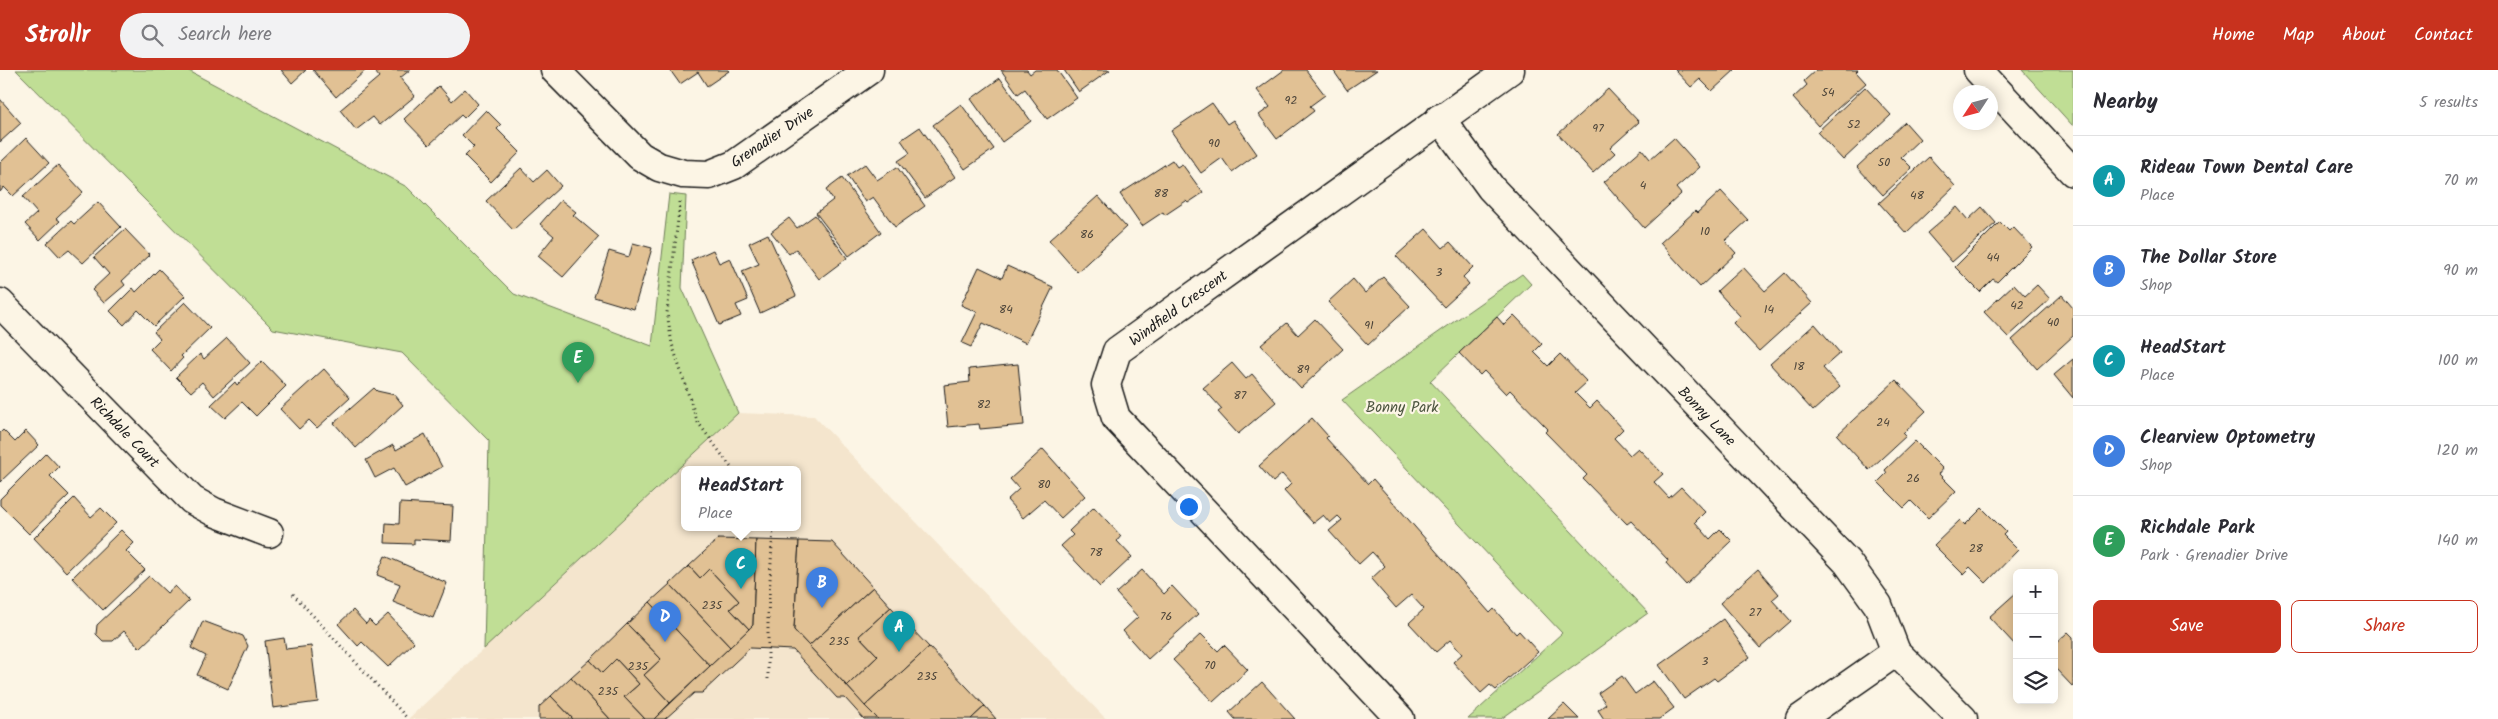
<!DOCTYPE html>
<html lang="en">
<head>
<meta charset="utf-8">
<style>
  body { margin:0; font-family:Kalam,sans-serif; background:#f2f2f3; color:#2b2b33 }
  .controls { position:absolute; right:15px; bottom:15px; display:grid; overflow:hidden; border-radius:8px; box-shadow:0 2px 12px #0003 }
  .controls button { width:45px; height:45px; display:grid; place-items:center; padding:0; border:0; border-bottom:1px solid #e1e1e2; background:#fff; color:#2b2b33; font:25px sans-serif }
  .compass { position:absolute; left:1953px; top:15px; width:45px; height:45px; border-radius:50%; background:#fff; box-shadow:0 2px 12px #0003; rotate:234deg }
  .you { position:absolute; left:1188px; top:436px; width:18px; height:18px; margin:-12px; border:4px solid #fff; border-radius:50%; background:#1a73e8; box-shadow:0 0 0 8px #1a73e833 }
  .badge { display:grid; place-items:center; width:32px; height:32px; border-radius:50%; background:#c8321e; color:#fff; font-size:16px; font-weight:700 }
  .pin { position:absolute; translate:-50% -41px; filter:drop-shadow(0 1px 2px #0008) }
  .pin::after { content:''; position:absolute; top:26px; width:18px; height:15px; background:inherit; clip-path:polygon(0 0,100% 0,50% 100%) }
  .popup { position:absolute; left:681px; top:396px; width:120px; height:65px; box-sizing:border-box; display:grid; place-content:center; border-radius:8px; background:#fff; filter:drop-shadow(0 1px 4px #0005); font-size:16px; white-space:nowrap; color:#7c7c81 }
  .popup b { font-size:19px; color:#2b2b33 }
  .popup::after { content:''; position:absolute; left:50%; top:100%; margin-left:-10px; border:10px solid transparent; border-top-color:#fff }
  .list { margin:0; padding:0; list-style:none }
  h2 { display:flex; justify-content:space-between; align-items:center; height:65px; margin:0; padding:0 20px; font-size:21px }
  h2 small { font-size:16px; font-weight:400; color:#7c7c81 }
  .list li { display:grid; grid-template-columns:32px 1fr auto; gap:15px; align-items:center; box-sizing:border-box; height:90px; padding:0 20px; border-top:1px solid #e1e1e2 }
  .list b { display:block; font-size:19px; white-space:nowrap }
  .list p { margin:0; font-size:16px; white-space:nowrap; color:#7c7c81 }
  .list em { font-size:16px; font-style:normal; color:#7c7c81 }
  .actions { display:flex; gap:10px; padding:15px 20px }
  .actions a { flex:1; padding:11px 0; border:1px solid #c8321e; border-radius:8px; text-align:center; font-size:18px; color:#c8321e }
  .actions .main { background:#c8321e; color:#fff }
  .icon { flex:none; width:28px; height:28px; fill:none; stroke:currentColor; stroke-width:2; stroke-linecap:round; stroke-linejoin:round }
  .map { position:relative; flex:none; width:2073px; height:649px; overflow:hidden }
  header { display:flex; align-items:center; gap:30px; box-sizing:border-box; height:70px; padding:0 25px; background:#c8321e; color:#fff }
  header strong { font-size:24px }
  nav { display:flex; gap:28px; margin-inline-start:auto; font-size:18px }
  .search { width:350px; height:45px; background:#f2f2f3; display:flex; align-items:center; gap:12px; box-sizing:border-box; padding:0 18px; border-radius:28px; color:#7c7c81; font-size:19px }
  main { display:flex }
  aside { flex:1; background:#fff }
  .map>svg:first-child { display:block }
  .built { fill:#f4e5cd; fill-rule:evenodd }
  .green { fill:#c0de95; stroke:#6e7d58 }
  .building { fill:#e1c194; stroke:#1c1c1c }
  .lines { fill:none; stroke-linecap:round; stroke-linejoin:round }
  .minor-casing { stroke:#1c1c1c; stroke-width:31 }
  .path { stroke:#1c1c1c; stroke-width:3; stroke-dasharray:1 4; stroke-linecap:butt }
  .minor { stroke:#fcf5e5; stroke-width:28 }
  .labels { text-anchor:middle; stroke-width:4.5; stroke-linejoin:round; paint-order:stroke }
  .number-label { font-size:12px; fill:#4d453a }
  .street-label { font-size:15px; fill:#1c1c1c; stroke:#fcf5e5 }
  .park-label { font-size:15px; fill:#4d5640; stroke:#fcf5e5 }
</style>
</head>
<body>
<header>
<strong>Strollr</strong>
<div class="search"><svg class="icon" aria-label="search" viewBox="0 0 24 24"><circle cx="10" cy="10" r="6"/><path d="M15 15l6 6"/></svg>Search here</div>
<nav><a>Home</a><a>Map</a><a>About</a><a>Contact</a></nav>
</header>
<main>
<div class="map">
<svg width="2073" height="649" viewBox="0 0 2073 649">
  <rect width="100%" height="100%" fill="#fcf5e5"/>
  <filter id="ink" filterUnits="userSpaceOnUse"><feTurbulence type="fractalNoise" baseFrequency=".02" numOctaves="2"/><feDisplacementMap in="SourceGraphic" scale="10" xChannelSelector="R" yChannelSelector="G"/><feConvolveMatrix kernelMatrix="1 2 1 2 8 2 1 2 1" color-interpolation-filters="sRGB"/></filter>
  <g filter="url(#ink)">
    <path class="built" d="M 738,343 L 814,346 L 1106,649 L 408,649 ZM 685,400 L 797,400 L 797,458 L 685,458 Z"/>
    <g class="green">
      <polygon points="16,0 187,0 407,117 514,224 652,276 669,124 686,126 682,218 738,343 484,579 489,371 402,283 273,259"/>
      <polygon points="2022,0 2073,0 2073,56"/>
      <polygon points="1522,204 1531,214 1430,311 1648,543 1501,649 1468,649 1562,563 1342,330"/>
    </g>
    <g class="building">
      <polygon points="281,0 306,0 292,13"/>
      <polygon points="313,0 366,0 336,27"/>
      <polygon points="379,0 410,0 400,8 415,26 380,55 373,47 356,60 340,40 379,7 376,3"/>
      <polygon points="670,0 728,0 729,1 707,16 698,2 680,14"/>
      <polygon points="1001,0 1027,0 1030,4 1035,0 1057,0 1077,28 1047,49 1025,19 1018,24"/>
      <polygon points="1064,0 1110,0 1079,22"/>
      <polygon points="1284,0 1306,0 1325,25 1310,36 1314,41 1277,69 1259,45 1270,37 1257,20"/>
      <polygon points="1333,0 1377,0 1347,20"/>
      <polygon points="1675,0 1735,0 1712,21 1700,9 1691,17"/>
      <polygon points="1816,0 1858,0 1856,2 1866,13 1818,56 1793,28 1807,15 1804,11"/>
      <polygon points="1000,8 1031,51 1002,72 971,29"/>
      <polygon points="439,16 452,31 465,19 478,34 464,48 461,45 429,75 404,49"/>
      <polygon points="1865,17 1891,45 1843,90 1817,62"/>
      <polygon points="1608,19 1639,52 1610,78 1615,83 1593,103 1558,64"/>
      <polygon points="0,29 21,53 0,72"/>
      <polygon points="1212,33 1227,54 1233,50 1257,84 1232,102 1222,88 1201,103 1171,61"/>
      <polygon points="961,34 994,79 965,99 933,55"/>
      <polygon points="486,40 501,55 497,59 520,82 491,112 465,86 474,77 462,65"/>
      <polygon points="1905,52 1920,69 1901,87 1912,98 1883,125 1857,97"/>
      <polygon points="920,57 955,107 925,128 898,91 910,83 901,70"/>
      <polygon points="26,68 49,93 13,126 4,117 0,122 0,93"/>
      <polygon points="1674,68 1700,97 1676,118 1681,124 1644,158 1604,112 1642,79 1650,89"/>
      <polygon points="1929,87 1955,116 1906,163 1879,133"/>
      <polygon points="1172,90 1177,97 1182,94 1203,123 1188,133 1186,131 1165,145 1163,142 1142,156 1120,124"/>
      <polygon points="865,94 877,110 897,97 925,136 895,157 873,127 865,132 847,106"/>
      <polygon points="58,95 83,122 56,148 60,151 40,170 25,154 37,143 23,127"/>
      <polygon points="521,98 534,112 547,100 561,116 513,160 486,131"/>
      <polygon points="842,108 881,162 849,186 816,143 833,130 826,120"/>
      <polygon points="1721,121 1748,150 1725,171 1736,183 1700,217 1660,173 1695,141 1697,143"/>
      <polygon points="1098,126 1126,157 1077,202 1049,170"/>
      <polygon points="561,130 576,142 573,145 599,167 563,207 538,186 554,166 540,154"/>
      <polygon points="98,132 121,157 83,193 69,180 60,187 47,173 71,151 74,154"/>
      <polygon points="1957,137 1968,150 1982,137 1996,153 1952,192 1927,163"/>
      <polygon points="815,145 847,188 819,209 796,179 789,184 771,162 789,148 797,158"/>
      <polygon points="2000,152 2009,161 2013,157 2032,177 1997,212 1993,209 1980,222 1955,197"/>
      <polygon points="125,159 150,185 122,211 125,215 104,233 92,220 109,204 94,187"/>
      <polygon points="1426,159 1443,178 1450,172 1473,197 1463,207 1469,214 1444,237 1396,186"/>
      <polygon points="768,164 796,226 760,243 742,201 759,194 749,173"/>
      <polygon points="633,173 652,178 634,239 594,227 609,181 629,187"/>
      <polygon points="713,180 719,193 730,188 748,230 736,235 741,246 719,255 691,190"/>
      <polygon points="1007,196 1053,217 1026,273 983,253 971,277 962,273 977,242 961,235 979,197 1002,208"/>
      <polygon points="1743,197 1765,221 1785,203 1812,233 1759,281 1733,253 1740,246 1717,221"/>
      <polygon points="159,199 185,226 154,256 138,240 124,255 110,241 133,218 136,222"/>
      <polygon points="1383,207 1410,236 1368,275 1328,232 1353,209 1365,223"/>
      <polygon points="2014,214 2025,226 2037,215 2050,229 2008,267 1984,242"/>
      <polygon points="2062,225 2073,238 2073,266 2037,299 2012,270"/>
      <polygon points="185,232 210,258 181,286 183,288 171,301 150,279 160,269 154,262"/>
      <polygon points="1514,245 1542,274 1534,282 1548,296 1560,284 1587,312 1575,323 1590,338 1597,331 1623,359 1614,368 1630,385 1638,378 1663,404 1654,412 1669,428 1681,417 1705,442 1695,452 1710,469 1720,459 1732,471 1686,515 1666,493 1668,490 1631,451 1627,454 1583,409 1587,405 1545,362 1548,359 1510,320 1506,324 1484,301 1480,305 1459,283 1497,247 1504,255"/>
      <polygon points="1315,249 1343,279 1301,318 1261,275 1287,253 1298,265"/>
      <polygon points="1815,254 1840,283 1823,298 1840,317 1813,341 1770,294"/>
      <polygon points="227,268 250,293 214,326 202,312 191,322 176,307 200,284 204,289"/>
      <polygon points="2073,289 2073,328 2054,305"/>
      <polygon points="262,291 286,316 256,346 242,332 225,348 211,335 235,312 237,315"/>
      <polygon points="1232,293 1246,309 1252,304 1276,332 1238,364 1218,342 1222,339 1203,318"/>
      <polygon points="1018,294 1024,355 980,359 979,354 948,357 944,315 970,312 969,299"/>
      <polygon points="324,299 350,328 317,358 309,350 299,359 280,339"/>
      <polygon points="1896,310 1926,341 1903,363 1906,366 1869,400 1837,365"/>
      <polygon points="374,318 377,321 395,325 403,335 356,378 334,353"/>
      <polygon points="1312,348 1328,366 1326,368 1368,414 1373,409 1490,543 1494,539 1516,564 1519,561 1538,582 1496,620 1490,615 1481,623 1453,592 1462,584 1450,570 1436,582 1409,553 1424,539 1411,525 1396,538 1371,509 1385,496 1372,482 1359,494 1329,461 1342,450 1338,446 1330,453 1323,445 1313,453 1284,421 1291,414 1282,404 1273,412 1259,396"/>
      <polygon points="3,360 15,372 26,361 39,375 0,412 0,363"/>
      <polygon points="425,364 442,397 405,417 394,398 375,408 366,390 393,375 396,380"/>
      <polygon points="1915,371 1943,399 1939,404 1956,421 1928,448 1911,431 1904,438 1878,412 1887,403 1885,400"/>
      <polygon points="1043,379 1085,426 1061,448 1044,430 1023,448 1007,430 1019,419 1010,409"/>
      <polygon points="46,383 59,397 50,406 69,425 29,464 0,435 0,429"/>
      <polygon points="74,428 91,447 101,438 116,453 66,502 34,468"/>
      <polygon points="400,433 453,436 451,471 414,469 414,474 385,473 386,453 399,454"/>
      <polygon points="1094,437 1121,466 1117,471 1132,487 1100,517 1061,476 1073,465 1069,461"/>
      <polygon points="1982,438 2006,462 2003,465 2018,480 1986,513 1970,497 1963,504 1934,475 1960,450 1965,455"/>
      <polygon points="121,460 134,473 126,481 145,500 103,540 72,508"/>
      <polygon points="718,469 756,470 753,555 749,559 730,539 739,531 709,499 700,508 689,496"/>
      <polygon points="756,470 799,471 794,560 878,649 864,649 845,628 837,628 793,580 750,578 702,623 694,623 665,649 654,649 753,555"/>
      <polygon points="799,471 832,472 873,517 809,576 794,560"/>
      <polygon points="385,486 447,513 433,548 393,532 400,514 377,505"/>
      <polygon points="689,496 700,508 709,499 739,531 730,539 749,559 730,577 670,514"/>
      <polygon points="1758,499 1779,524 1772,530 1791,551 1760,578 1720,533"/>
      <polygon points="1142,500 1164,524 1172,516 1198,544 1148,589 1123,561 1138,547 1116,523"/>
      <polygon points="149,506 167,523 175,516 189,531 140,578 124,561 113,571 103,571 96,564 97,555"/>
      <polygon points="670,514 730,577 710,596 650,532"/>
      <polygon points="873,517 891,537 859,566 878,586 847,616 809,576"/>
      <polygon points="2017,522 2017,577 1989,547"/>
      <polygon points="650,532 710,596 670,633 644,605 661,589 627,554"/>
      <polygon points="891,537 929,577 865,636 847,616 878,586 859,566"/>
      <polygon points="353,540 366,554 369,550 375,556 388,544 414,572 388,597 362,572 358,576 338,554"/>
      <polygon points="1723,549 1750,587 1717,611 1714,608 1684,629 1659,595"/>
      <polygon points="203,551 243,566 248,576 228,619 197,605 206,586 191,578"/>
      <polygon points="627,554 661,589 644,605 670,633 654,649 645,649 624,627 639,614 616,589 602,603 590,590"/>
      <polygon points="2068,562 2073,567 2073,617 2054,597 2054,575"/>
      <polygon points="1201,564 1218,581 1224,575 1248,600 1213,632 1173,590"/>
      <polygon points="284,568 286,579 311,576 318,632 273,638 265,571"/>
      <polygon points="929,577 985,636 971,649 878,649 865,636"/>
      <polygon points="616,589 639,614 624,627 645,649 610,649 571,607 590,590 602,603"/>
      <polygon points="1622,606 1635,624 1653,611 1674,638 1659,649 1604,649 1598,640 1606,634 1598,623"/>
      <polygon points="571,607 610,649 573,649 551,626"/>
      <polygon points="1262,612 1295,649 1235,649 1229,642"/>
      <polygon points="551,626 573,649 539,649 539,637"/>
      <polygon points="1564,634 1579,649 1548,649"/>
      <polygon points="985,636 996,649 971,649"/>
    </g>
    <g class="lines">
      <g class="minor-casing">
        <g id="minor">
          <polyline points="555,0 640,86 659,97 683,104 709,105 734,95 869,0"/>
          <polyline points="1978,0 2073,102"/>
          <polyline points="1440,48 1491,118 1847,492 1878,535 1896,582 1963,649"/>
          <polyline points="0,233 192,430 214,442 269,463"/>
          <polyline points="1400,649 1116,348 1106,315 1117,281 1510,0"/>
          <polyline points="1800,649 1896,582"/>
        </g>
      </g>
      <g class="path">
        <polyline points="680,132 667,243 672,274 697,351 733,400"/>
        <polyline points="293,524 408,649"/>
        <polyline points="768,609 768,545 773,458"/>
      </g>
      <use href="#minor" class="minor"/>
    </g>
  </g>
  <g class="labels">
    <g class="number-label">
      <text x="1828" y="26">54</text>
      <text x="1291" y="34">92</text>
      <text x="1854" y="58">52</text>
      <text x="1598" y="62">97</text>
      <text x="1214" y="77">90</text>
      <text x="1884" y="96">50</text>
      <text x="1643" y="119">4</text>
      <text x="1161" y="127">88</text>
      <text x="1917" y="129">48</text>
      <text x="1705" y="165">10</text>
      <text x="1087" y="168">86</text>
      <text x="1993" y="191">44</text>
      <text x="1439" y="206">3</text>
      <text x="2017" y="239">42</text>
      <text x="1006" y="243">84</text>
      <text x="1769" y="243">14</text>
      <text x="2053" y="256">40</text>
      <text x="1369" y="259">91</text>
      <text x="1799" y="300">18</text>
      <text x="1303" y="303">89</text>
      <text x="1240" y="329">87</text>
      <text x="984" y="338">82</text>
      <text x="1883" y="356">24</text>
      <text x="1913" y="412">26</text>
      <text x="1044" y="418">80</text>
      <text x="1976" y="482">28</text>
      <text x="1096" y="486">78</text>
      <text x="712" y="539">235</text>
      <text x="1755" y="546">27</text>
      <text x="1166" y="550">76</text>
      <text x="839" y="575">235</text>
      <text x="1705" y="595">3</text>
      <text x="1210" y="599">70</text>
      <text x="638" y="600">235</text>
      <text x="927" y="610">235</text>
      <text x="608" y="625">235</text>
    </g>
    <g class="street-label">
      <text transform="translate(772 67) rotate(-34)" y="5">Grenadier Drive</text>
      <text transform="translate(1178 238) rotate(-36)" y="5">Windfield Crescent</text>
      <text transform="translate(1707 346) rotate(46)" y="5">Bonny Lane</text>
      <text transform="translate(125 362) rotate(46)" y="5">Richdale Court</text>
    </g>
    <g class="park-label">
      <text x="1402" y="342">Bonny Park</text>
    </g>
  </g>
</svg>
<div class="controls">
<button>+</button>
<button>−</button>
<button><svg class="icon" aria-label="layers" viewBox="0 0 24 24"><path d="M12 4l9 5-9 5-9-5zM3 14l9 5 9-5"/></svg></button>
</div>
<svg class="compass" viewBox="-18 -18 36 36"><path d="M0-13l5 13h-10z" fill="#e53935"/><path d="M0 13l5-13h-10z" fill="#7c7c81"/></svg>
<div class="you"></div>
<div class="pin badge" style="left:899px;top:582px;background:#0f9aa8">A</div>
<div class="pin badge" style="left:822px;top:538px;background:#3f7fe0">B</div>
<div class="pin badge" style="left:741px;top:519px;background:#0f9aa8">C</div>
<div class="popup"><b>HeadStart</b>Place</div>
<div class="pin badge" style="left:665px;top:572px;background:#3f7fe0">D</div>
<div class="pin badge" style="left:578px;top:313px;background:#2e9e5b">E</div>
</div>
<aside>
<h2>Nearby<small>5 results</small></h2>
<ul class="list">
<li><span class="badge" style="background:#0f9aa8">A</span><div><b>Rideau Town Dental Care</b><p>Place</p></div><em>70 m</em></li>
<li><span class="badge" style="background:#3f7fe0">B</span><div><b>The Dollar Store</b><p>Shop</p></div><em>90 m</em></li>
<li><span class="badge" style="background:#0f9aa8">C</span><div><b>HeadStart</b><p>Place</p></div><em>100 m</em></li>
<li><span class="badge" style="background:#3f7fe0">D</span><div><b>Clearview Optometry</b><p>Shop</p></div><em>120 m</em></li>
<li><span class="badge" style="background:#2e9e5b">E</span><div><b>Richdale Park</b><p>Park · Grenadier Drive</p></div><em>140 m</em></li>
</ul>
<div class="actions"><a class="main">Save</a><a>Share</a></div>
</aside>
</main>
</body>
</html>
